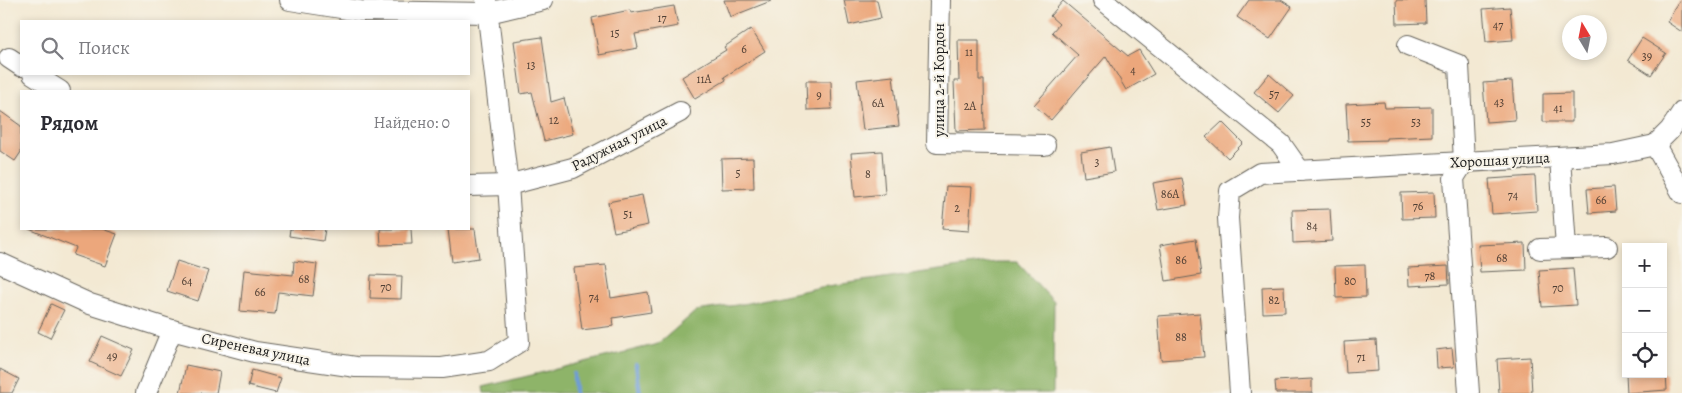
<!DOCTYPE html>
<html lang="ru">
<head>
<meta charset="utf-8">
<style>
  body { margin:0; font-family:Alegreya,serif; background:#f2f2f3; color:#2b2b33 }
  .controls { position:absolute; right:15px; bottom:15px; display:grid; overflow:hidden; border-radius:0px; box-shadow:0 2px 8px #0003 }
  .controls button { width:45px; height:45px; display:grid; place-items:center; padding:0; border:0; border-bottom:1px solid #e1e1e2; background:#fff; color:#2b2b33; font:25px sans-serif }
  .compass { position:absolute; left:1562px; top:15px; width:45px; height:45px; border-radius:50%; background:#fff; box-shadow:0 2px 8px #0003; rotate:350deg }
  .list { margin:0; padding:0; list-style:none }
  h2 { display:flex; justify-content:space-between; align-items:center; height:65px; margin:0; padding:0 20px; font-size:21px }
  h2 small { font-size:16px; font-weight:400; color:#7c7c81 }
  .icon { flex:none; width:28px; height:28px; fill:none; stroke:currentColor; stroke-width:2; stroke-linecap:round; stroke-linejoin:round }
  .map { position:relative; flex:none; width:1682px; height:393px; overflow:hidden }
  .search { position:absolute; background:#fff; box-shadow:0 2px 8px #0003; left:20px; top:20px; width:450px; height:55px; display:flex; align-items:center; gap:12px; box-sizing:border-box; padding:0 18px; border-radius:0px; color:#7c7c81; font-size:19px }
  .panel { position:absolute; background:#fff; box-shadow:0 2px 8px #0003; left:20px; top:90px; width:450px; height:140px; border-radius:0px }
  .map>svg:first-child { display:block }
  .forest { fill:#8eb469; stroke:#556842 }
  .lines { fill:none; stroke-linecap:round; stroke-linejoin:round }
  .stream { stroke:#6e9dd6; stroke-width:4.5 }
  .building { fill:#eca77c }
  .minor-casing { stroke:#67645c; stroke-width:22 }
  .minor { stroke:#fff; stroke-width:20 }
  .labels { text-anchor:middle; stroke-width:4; stroke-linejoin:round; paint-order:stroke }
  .number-label { font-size:12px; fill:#503f34 }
  .street-label { font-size:15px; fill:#1c1c1c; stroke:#f7f3e8 }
</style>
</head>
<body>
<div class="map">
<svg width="1682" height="393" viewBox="0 0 1682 393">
  <rect width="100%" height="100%" fill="#f7f3e8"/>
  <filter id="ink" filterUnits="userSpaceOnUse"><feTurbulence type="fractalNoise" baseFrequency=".02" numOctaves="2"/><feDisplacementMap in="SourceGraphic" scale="10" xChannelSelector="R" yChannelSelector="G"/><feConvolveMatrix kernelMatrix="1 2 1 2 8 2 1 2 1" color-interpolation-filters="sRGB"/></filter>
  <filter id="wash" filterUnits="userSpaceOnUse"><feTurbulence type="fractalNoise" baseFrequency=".0096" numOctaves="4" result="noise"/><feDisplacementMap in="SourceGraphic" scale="20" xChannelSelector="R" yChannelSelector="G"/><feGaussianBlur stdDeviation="1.12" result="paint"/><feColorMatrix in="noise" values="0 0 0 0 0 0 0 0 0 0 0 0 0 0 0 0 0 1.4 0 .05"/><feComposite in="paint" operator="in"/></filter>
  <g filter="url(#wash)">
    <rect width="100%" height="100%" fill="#f3e9d3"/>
    <polygon class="forest" points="995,262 1017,262 1054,302 1053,393 484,393 483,387 658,344 696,311 743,304 821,287"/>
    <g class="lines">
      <g class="stream">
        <polyline points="636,365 640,393"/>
        <polyline points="574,374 575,393"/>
      </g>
    </g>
    <g id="blocks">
      <g class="building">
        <polygon points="724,0 771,0 771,1 730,17"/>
        <polygon points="844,0 877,0 881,18 849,25"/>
        <polygon points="1249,0 1281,0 1292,7 1270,39 1237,17"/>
        <polygon points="1396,0 1425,0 1426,23 1397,24"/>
        <polygon points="1680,0 1682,0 1682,32 1667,22"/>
        <polygon points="1063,1 1128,56 1139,50 1154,74 1126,90 1106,56 1051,120 1034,105 1078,55 1052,32 1059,24 1050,16"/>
        <polygon points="674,6 678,26 635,34 638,48 599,55 592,18 630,10 631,13"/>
        <polygon points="1510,7 1513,40 1486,42 1483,9"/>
        <polygon points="751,29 765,51 724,77 726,80 695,99 682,77 726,50 724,47"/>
        <polygon points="542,37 551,102 564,98 573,134 544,141 532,92 521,94 514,41"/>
        <polygon points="1642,38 1666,53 1651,75 1628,60"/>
        <polygon points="958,40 979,40 979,80 984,80 985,130 956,131 954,81 959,81"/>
        <polygon points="1269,74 1294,96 1279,113 1254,92"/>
        <polygon points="893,76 899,126 863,130 857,80"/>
        <polygon points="806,81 831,81 832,109 807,110"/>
        <polygon points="1512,81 1515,120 1486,122 1483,83"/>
        <polygon points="1572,93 1572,122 1543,122 1543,94"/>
        <polygon points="1384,102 1385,108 1432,107 1432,136 1386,138 1386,140 1348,141 1346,104"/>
        <polygon points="0,111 21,126 21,152 15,161 0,151"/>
        <polygon points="1222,122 1243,143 1228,158 1206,137"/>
        <polygon points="1110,147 1114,172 1084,177 1081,152"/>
        <polygon points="882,151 885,194 855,197 851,153"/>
        <polygon points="753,158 754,188 722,189 721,159"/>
        <polygon points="1535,176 1537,211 1492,214 1489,179"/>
        <polygon points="1182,178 1187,205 1158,210 1153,183"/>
        <polygon points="946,186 972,187 969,231 942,229"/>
        <polygon points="1614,187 1616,211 1589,213 1587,189"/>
        <polygon points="1434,192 1435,218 1402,219 1401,193"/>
        <polygon points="642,195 648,225 614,232 608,202"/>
        <polygon points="1330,209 1332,241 1293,243 1292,210"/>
        <polygon points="29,229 102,229 117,234 105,266 73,255 76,248"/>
        <polygon points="290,229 325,229 323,241 289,236"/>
        <polygon points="380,229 411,229 412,244 381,245"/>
        <polygon points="448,229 475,229 479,258 452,262"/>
        <polygon points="1196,239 1201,275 1166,281 1160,245"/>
        <polygon points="1525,243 1526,270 1480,272 1478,245"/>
        <polygon points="177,261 208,271 198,301 167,291"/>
        <polygon points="294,261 317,264 313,296 278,292 275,314 240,311 244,270 293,275"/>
        <polygon points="606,265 611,298 648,292 651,312 613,318 614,326 582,330 574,268"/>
        <polygon points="1365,265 1366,297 1336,298 1335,266"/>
        <polygon points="1448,266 1449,284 1409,286 1408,268"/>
        <polygon points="1573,268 1576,305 1542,307 1539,270"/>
        <polygon points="371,275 402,276 401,299 370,298"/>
        <polygon points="1284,286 1285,312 1263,313 1262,287"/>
        <polygon points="51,304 64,310 50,338 38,332"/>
        <polygon points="1200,313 1204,357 1161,360 1158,316"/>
        <polygon points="102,336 134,350 121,376 90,362"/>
        <polygon points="1376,340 1378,371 1346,373 1344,342"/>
        <polygon points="1452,348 1454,367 1437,368 1436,350"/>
        <polygon points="1530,357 1532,393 1499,393 1497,359"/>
        <polygon points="186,365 220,372 216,393 180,393"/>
        <polygon points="0,369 19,379 12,393 0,393"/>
        <polygon points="252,370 281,378 276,393 248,386"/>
        <polygon points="1626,374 1666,374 1667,390 1627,393"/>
        <polygon points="1312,379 1312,393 1276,393 1275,381"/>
      </g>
    </g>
  </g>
  <g filter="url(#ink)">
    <use href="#blocks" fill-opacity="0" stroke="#67645c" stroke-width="1"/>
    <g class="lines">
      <g class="minor-casing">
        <g id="minor">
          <polyline points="290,0 360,11 488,13 543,0"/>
          <polyline points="940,0 937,143 1045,145"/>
          <polyline points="1103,0 1281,144 1300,171"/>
          <polyline points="1408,45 1459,65 1464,162 1454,178 1469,393"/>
          <polyline points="9,58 21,66"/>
          <polyline points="33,74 60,91"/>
          <polyline points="1655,145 1682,193"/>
          <polyline points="1560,157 1566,248"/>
          <polyline points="469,186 508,185 573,168 680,112"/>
          <polyline points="1540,249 1607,247"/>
          <polyline points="0,263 90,304 172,330 255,352 356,367 442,368 489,361 519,342 508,185 486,0"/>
          <polyline points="146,393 172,330"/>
          <polyline points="1240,393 1228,218 1230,191 1260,173 1613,154 1655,145 1670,130 1682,112"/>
        </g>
      </g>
      <use href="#minor" class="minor"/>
    </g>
  </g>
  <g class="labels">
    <g class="number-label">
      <text x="662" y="22">17</text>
      <text x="1498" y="29">47</text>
      <text x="615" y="37">15</text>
      <text x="744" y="53">6</text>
      <text x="969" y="56">11</text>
      <text x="1647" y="60">39</text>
      <text x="531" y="69">13</text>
      <text x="1133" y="74">4</text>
      <text x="704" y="83">11А</text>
      <text x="1274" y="98">57</text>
      <text x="819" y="99">9</text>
      <text x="1499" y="106">43</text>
      <text x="878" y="107">6А</text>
      <text x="970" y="110">2А</text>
      <text x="1558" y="112">41</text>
      <text x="554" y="124">12</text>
      <text x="1366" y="126">55</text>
      <text x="1416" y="126">53</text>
      <text x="1097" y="166">3</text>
      <text x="738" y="177">5</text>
      <text x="868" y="178">8</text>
      <text x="1170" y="198">86А</text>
      <text x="1513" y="199">74</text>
      <text x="1601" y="204">66</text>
      <text x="1418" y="210">76</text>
      <text x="957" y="212">2</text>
      <text x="628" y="218">51</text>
      <text x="1312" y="230">84</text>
      <text x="1502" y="262">68</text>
      <text x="1181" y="264">86</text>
      <text x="1430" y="280">78</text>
      <text x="304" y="283">68</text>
      <text x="187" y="285">64</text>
      <text x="1350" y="285">80</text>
      <text x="386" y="291">70</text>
      <text x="1558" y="292">70</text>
      <text x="260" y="296">66</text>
      <text x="594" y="301">74</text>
      <text x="1274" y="304">82</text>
      <text x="1181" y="341">88</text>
      <text x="112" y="360">49</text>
      <text x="1361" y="361">71</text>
    </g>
    <g class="street-label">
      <text transform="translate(939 80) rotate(-90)" y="5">улица 2-й Кордон</text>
      <text transform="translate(619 143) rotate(-27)" y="5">Радужная улица</text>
      <text transform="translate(1500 160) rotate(-3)" y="5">Хорошая улица</text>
      <text transform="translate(256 349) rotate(12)" y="5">Сиреневая улица</text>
    </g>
  </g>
</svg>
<div class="controls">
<button>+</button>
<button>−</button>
<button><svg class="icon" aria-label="locate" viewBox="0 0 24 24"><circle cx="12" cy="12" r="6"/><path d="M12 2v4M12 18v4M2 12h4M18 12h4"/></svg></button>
</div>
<svg class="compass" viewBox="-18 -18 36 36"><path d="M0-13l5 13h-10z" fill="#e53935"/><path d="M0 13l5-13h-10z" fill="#7c7c81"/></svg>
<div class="search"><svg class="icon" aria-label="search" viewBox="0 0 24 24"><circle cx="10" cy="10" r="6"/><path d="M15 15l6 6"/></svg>Поиск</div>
<section class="panel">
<h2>Рядом<small>Найдено: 0</small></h2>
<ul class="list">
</ul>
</section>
</div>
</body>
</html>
